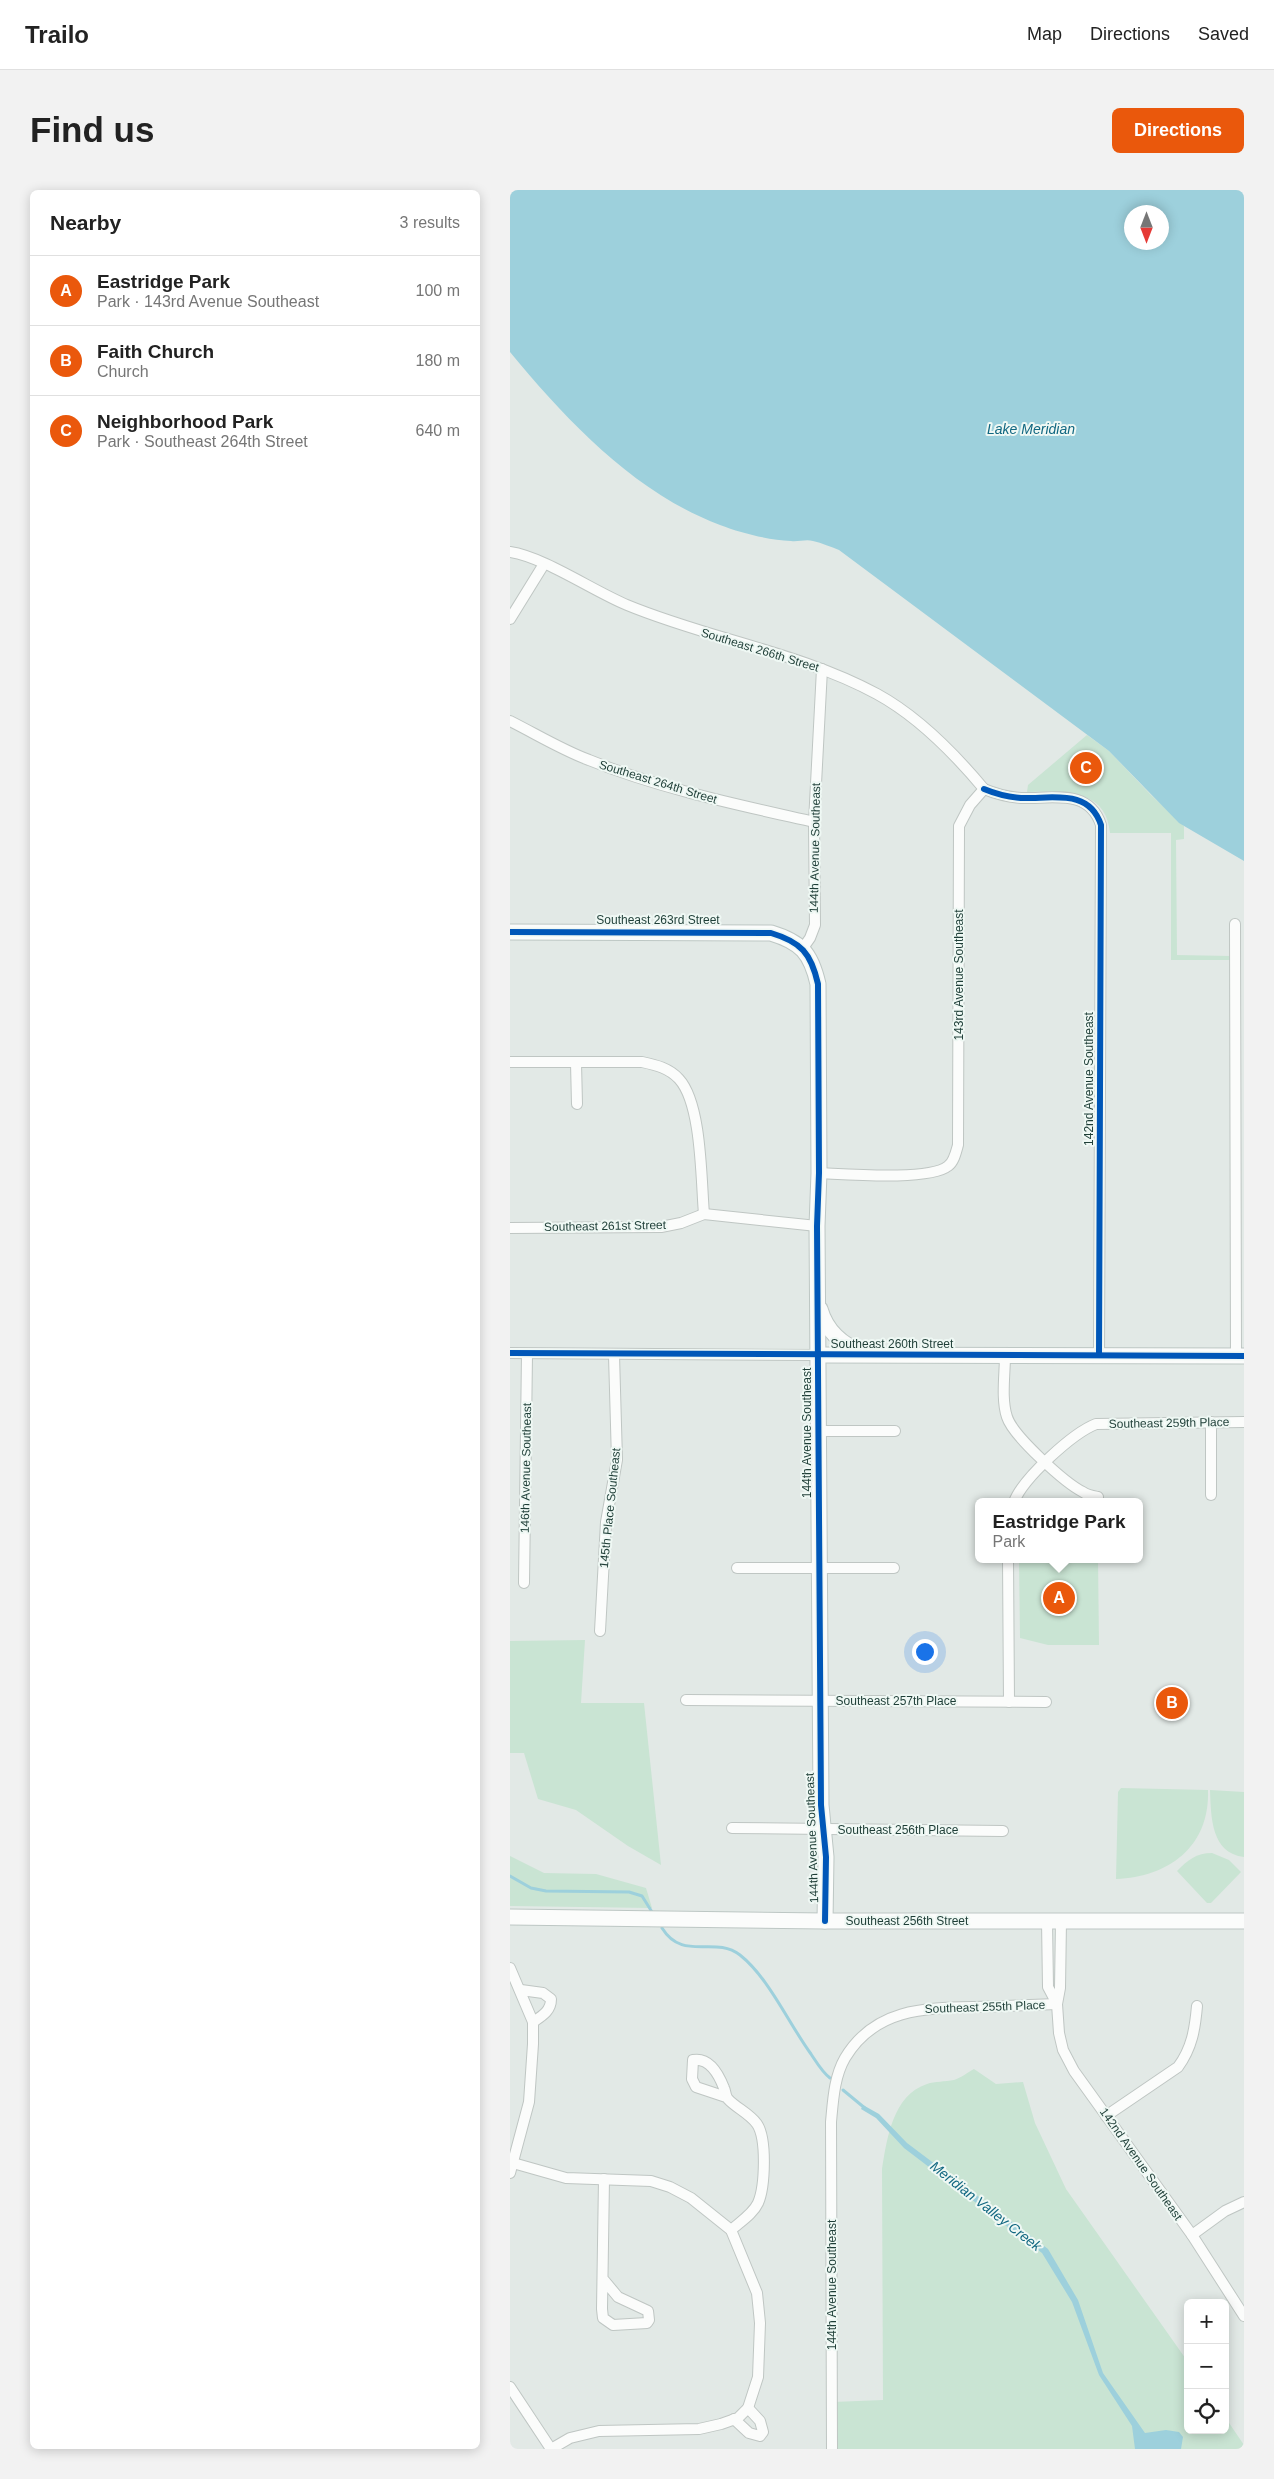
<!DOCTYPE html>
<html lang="en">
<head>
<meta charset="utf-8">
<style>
  body { margin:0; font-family:Arial,sans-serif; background:#f2f2f2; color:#222 }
  .controls { position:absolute; right:15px; bottom:15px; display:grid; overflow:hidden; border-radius:8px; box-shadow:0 2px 12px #0003 }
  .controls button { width:45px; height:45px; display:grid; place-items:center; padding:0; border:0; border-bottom:1px solid #e0e0e0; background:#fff; color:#222; font:25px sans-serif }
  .compass { position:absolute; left:614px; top:15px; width:45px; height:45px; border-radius:50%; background:#fff; box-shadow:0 2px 12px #0003; rotate:180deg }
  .you { position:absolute; left:414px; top:1461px; width:18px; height:18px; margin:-12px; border:4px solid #fff; border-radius:50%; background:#1a73e8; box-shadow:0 0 0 8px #1a73e833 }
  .badge { display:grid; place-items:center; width:32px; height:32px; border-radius:50%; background:#ea580c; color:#fff; font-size:16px; font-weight:700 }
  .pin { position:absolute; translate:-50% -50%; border:2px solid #fff; box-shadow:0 1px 5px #0006 }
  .popup { position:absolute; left:465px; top:1308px; width:168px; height:65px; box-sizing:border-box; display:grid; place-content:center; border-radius:8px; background:#fff; filter:drop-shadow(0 1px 4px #0005); font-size:16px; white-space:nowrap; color:#767676 }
  .popup b { font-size:19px; color:#222 }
  .popup::after { content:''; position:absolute; left:50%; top:100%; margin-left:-10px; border:10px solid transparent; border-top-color:#fff }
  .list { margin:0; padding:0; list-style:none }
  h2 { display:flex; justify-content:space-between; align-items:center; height:65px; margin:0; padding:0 20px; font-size:21px }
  h2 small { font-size:16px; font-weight:400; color:#767676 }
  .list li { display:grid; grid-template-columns:32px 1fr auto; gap:15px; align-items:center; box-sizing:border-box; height:70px; padding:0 20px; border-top:1px solid #e0e0e0 }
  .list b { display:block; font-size:19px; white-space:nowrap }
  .list p { margin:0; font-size:16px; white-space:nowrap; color:#767676 }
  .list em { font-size:16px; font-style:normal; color:#767676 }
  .icon { flex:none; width:28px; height:28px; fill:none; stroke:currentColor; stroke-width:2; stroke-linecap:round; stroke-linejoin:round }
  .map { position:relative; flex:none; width:734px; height:2259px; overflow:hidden; border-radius:8px }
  header { display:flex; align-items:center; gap:30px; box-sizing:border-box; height:70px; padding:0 25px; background:#fff; border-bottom:1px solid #e0e0e0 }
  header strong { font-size:24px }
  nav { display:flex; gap:28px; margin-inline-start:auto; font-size:18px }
  .intro { display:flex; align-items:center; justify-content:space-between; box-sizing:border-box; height:120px; padding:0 30px }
  h1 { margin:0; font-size:35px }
  .button { padding:12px 22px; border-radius:8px; background:#ea580c; color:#fff; font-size:18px; font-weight:700 }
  main { display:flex; gap:30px; padding:0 30px }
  aside { flex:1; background:#fff; border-radius:8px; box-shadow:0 2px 12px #0003 }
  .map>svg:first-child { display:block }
  .green { fill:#c9e4d3 }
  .water { fill:#9dd0dc; fill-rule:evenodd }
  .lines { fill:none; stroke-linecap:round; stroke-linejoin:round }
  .stream { stroke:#9dd0dc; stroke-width:3 }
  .street-casing { stroke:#bfc6c3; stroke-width:12 }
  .secondary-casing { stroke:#bdc7c4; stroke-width:17 }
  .street { stroke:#fbfcfb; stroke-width:10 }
  .secondary { stroke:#fbfcfb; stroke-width:15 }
  .cycleway-casing { stroke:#eff8f4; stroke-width:9 }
  .cycleway { stroke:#0057b8; stroke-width:6 }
  .labels { text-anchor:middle; stroke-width:4; stroke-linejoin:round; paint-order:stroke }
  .street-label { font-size:12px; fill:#1e3e37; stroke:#eff8f4 }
  .water-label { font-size:14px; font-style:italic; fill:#116781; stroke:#eff8f4 }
</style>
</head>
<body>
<header>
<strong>Trailo</strong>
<nav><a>Map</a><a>Directions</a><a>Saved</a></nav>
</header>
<div class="intro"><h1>Find us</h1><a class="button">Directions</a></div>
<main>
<aside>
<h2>Nearby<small>3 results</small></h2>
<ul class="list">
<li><span class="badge">A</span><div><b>Eastridge Park</b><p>Park · 143rd Avenue Southeast</p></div><em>100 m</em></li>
<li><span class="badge">B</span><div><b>Faith Church</b><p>Church</p></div><em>180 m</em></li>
<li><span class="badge">C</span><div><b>Neighborhood Park</b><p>Park · Southeast 264th Street</p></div><em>640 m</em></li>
</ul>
</aside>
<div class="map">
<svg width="734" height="2259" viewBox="0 0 734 2259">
  <rect width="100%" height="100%" fill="#e2e9e6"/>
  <g class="green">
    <path d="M 577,545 L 599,561 L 641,605 L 674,636 L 674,649 L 666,650 L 667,765 L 721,766 L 720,770 L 661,770 L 661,643 L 600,643 C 596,597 551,602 517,602 L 518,595 Z"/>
    <polygon points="509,1369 588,1369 589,1455 538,1455 510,1448"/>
    <polygon points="75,1450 71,1513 134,1513 151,1675 118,1656 66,1620 28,1609 14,1563 0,1563 0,1451"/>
    <path d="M 611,1598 L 698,1600 C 700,1657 658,1687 606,1689 L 608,1602 Z"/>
    <path d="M 700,1600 L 734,1602 L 734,1667 C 701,1663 701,1627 700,1600 Z"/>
    <path d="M 702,1663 L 719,1670 L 731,1682 L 701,1713 L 697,1713 L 667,1681 C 678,1670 686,1663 702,1663 Z"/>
    <polygon points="0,1666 34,1683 86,1684 136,1698 142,1718 0,1716"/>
    <path d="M 464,1879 L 486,1894 L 513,1892 L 525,1933 L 556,1999 L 678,2172 L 678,2240 L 715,2240 L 715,2227 L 734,2255 L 734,2259 L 322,2259 L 323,2212 L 373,2210 L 372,1979 C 377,1948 383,1905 417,1894 C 425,1891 435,1892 444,1890 C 451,1888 458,1882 464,1879 Z"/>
  </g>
  <g class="water">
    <path d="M 0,0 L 734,0 L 734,671 L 669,633 L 599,561 L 329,360 C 321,357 312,353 303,351 C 296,349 288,352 281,351 C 258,350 231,343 210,335 C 125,303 57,231 0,162 ZM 622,22 L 652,22 L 652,52 L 622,52 Z"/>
    <polygon points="353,1915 369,1924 397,1953 538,2059 568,2110 593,2183 635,2243 656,2240 669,2242 673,2247 671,2259 625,2259 622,2236 589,2185 562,2112 532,2063 394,1958 366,1928 351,1919"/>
  </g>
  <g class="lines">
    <g class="stream">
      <polyline points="0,1686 21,1698 36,1701 119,1702 132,1706 142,1722"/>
      <path d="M 152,1738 C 173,1772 204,1745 230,1765 C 259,1788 279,1834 301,1864 C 307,1873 312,1882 320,1888"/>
      <polyline points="333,1900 356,1919"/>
    </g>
    <g class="street-casing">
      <g id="street">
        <path d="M 0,362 C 34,367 83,401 117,415 C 199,449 289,462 367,504 C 409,527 444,563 474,599"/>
        <polyline points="0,429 34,374"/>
        <path d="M 0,531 C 26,544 52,560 79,570 C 151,599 229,615 304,632"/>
        <path d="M 474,599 C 486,604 498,607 511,608 C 542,609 579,598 591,635 L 589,1165"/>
        <polyline points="725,734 726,1166"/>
        <polyline points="293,758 300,748 305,735 304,632 312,479"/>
        <path d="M 0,872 L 132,872 C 146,875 159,878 169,889 C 192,914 191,991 194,1024"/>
        <polyline points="66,873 67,914"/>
        <path d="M 309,983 C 335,984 420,991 438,976 C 444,972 446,962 448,955 L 449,636 L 460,615 L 474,599"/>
        <polyline points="0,1038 151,1037 171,1033 194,1024 307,1036"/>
        <polyline points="0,1163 308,1165"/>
        <path d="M 495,1165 C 495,1184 491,1209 497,1227 C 503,1246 555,1293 573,1302 C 577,1305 583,1306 588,1307"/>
        <polyline points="701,1232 701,1305"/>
        <polyline points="308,1241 385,1241"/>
        <path d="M 504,1312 C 513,1288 563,1243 586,1234 L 734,1232"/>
        <polyline points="498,1369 499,1512"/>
        <polyline points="227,1378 384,1378"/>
        <polyline points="14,1393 17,1164"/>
        <polyline points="90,1441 96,1332 107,1270 104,1165"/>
        <polyline points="176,1510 536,1512"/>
        <polyline points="222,1638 493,1641"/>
        <polyline points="537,1731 538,1797 547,1814"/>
        <polyline points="551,1731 550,1798 547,1814 549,1843 553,1860 564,1881 682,2045 734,2126"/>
        <polyline points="0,1778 23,1832 23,1854 19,1912 0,1983"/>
        <path d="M 11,1800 L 33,1803 L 41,1809 C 41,1821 32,1826 23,1832"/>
        <path d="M 216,1907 L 186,1897 L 182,1889 L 183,1870 C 200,1867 209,1885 214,1898 C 216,1902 215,1906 218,1909 C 226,1918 239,1923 247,1934 C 257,1949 255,1997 248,2013 C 243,2024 230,2032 221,2040"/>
        <path d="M 596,1926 L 668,1877 C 682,1858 685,1839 687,1816"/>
        <polyline points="3,1973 56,1988 141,1991 160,1997 181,2008 221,2040 247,2103 250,2133 248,2187 238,2218 228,2228 211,2234 189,2239 89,2241 60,2248 41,2259"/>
        <polyline points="682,2045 715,2021 734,2012"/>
        <polyline points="93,2089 108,2107 138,2121 139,2130 137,2133 103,2135 93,2128 92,2119 94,1989"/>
        <polyline points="0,2197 41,2259"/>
        <polyline points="224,2229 239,2243 250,2246 253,2242 250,2231 238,2218"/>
        <path d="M 322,2259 L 321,1932 C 323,1911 324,1887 335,1868 C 365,1818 415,1818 466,1817 C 493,1816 520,1815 547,1814"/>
      </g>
    </g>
    <g class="secondary-casing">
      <g id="secondary">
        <path d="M 0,742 L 261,743 C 291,752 301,763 308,794 L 309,983 L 307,1036 L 311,1615 L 316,1667 L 315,1731"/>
        <path d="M 310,1119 C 316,1140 332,1156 353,1162"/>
        <polyline points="308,1165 734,1166"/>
        <polyline points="0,1727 315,1731 734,1731"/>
      </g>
    </g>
    <use href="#street" class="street"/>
    <use href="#secondary" class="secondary"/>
    <g class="cycleway-casing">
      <g id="cycleway">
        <path d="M 474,599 C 486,604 498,607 511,608 C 542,609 579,598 591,635 L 589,1165"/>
        <path d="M 0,742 L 261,743 C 291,752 301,763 308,794 L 309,983 L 307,1036 L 311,1615 L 316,1667 L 315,1731"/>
        <polyline points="0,1163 734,1166"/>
      </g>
    </g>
    <use href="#cycleway" class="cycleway"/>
  </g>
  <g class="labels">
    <g class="street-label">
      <text transform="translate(250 460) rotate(17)" y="4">Southeast 266th Street</text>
      <text transform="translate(148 592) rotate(17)" y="4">Southeast 264th Street</text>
      <text transform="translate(305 658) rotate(-89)" y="4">144th Avenue Southeast</text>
      <text x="148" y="734">Southeast 263rd Street</text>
      <text transform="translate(449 785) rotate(-90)" y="4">143rd Avenue Southeast</text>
      <text transform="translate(579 889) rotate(-90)" y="4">142nd Avenue Southeast</text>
      <text transform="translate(95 1036) rotate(-1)" y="4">Southeast 261st Street</text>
      <text x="382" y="1158">Southeast 260th Street</text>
      <text transform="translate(659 1233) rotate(-1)" y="4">Southeast 259th Place</text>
      <text transform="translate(297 1243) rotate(-90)" y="4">144th Avenue Southeast</text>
      <text transform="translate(16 1278) rotate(-89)" y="4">146th Avenue Southeast</text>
      <text transform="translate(100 1318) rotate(-84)" y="4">145th Place Southeast</text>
      <text x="386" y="1515">Southeast 257th Place</text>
      <text x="388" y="1644">Southeast 256th Place</text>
      <text transform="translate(302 1648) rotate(-92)" y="4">144th Avenue Southeast</text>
      <text x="397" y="1735">Southeast 256th Street</text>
      <text transform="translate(475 1817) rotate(-2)" y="4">Southeast 255th Place</text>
      <text transform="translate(631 1974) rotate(55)" y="4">142nd Avenue Southeast</text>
      <text transform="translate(322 2095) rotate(-90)" y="4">144th Avenue Southeast</text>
    </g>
    <g class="water-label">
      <text x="521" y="244">Lake Meridian</text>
      <text transform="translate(476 2016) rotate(38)" y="5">Meridian Valley Creek</text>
    </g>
  </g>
</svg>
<div class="controls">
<button>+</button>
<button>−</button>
<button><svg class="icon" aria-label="locate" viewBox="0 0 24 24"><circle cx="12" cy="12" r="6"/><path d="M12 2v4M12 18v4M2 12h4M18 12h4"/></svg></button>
</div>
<svg class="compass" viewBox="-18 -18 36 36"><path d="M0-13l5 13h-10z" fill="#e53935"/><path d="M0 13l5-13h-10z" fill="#767676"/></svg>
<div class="you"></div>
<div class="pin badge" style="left:549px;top:1408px">A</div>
<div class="popup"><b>Eastridge Park</b>Park</div>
<div class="pin badge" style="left:662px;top:1513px">B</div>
<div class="pin badge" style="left:576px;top:578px">C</div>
</div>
</main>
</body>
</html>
